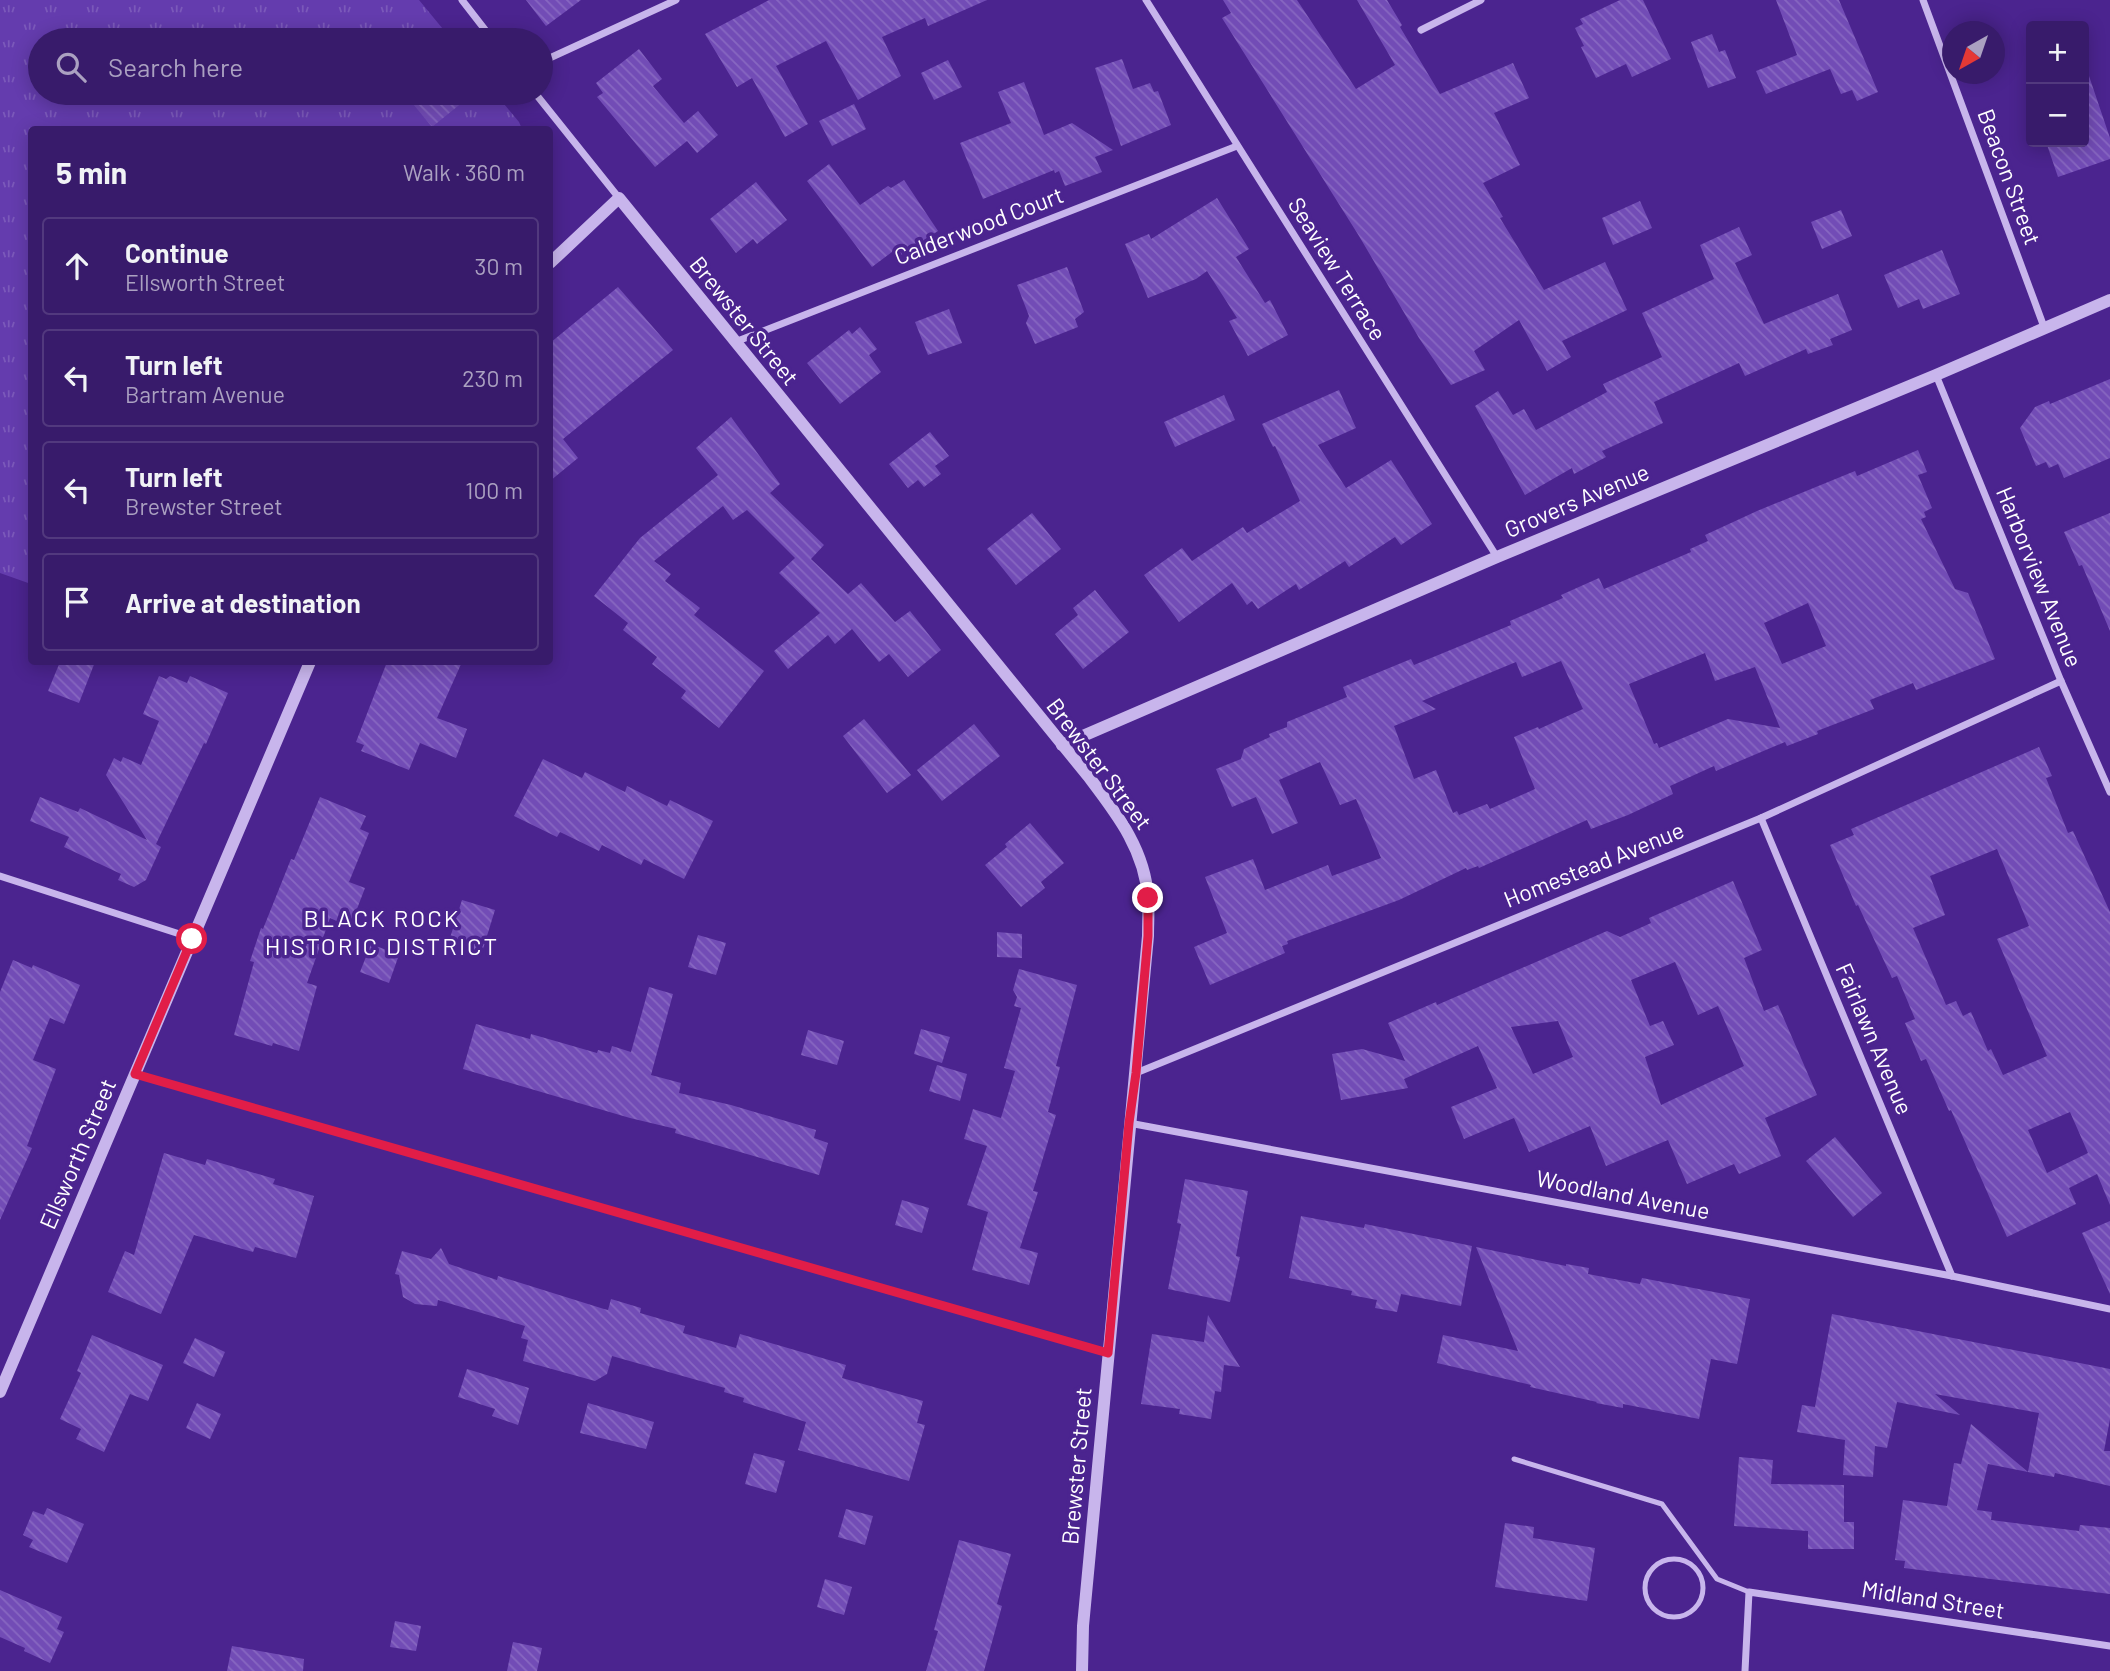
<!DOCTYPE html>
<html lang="en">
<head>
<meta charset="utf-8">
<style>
  body { margin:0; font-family:Barlow,sans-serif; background:#432873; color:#f1f3f6 }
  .controls { position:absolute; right:21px; top:21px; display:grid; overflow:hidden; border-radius:7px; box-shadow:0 4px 18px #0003 }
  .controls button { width:63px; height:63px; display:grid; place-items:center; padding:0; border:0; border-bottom:2px solid #52397e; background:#381b6b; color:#f1f3f6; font:35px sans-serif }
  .compass { position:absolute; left:1942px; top:21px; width:63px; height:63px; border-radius:50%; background:#381b6b; box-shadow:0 4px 18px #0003; rotate:220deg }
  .stop { position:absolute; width:21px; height:21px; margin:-16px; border:5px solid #e11d48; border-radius:50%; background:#fff }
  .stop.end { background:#e11d48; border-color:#fff; box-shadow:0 2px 7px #0008 }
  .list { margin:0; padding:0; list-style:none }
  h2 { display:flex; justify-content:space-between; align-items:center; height:91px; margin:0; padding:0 28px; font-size:30px }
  h2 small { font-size:23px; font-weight:400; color:#aba1c1 }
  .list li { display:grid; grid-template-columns:46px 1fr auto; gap:21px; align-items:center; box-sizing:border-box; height:98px; margin:0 14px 14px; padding:0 14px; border:2px solid #52397e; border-radius:7px }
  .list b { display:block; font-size:26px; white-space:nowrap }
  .list p { margin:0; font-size:23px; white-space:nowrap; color:#aba1c1 }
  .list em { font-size:23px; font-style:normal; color:#aba1c1 }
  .icon { flex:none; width:38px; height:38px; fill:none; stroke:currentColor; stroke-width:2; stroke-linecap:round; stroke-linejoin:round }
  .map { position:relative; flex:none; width:2110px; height:1671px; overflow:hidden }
  .search { position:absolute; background:#381b6b; box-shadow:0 4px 18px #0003; left:28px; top:28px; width:525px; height:77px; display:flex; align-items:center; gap:18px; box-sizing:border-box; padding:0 24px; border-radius:38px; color:#aba1c1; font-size:26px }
  .panel { position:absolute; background:#381b6b; box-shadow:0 4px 18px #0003; left:28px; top:126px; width:525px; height:539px; border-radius:7px }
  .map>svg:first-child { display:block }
  .park { fill:url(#park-tufts) }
  .building { fill:url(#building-back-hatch); fill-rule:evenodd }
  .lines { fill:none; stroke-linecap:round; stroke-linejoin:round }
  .service { stroke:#c8b5ec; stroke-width:5 }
  .minor { stroke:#c8b5ec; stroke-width:7 }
  .tertiary { stroke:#c8b5ec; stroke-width:12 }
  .route { stroke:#e11d48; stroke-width:9 }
  .labels { text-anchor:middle; stroke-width:7; stroke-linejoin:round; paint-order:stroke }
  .street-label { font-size:23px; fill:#fff; stroke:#4b248f }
  .neighbourhood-label { font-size:24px; letter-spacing:2px; fill:#fff; stroke:#4b248f }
</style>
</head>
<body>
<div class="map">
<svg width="2110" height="1671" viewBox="0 0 2110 1671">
  <defs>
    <pattern id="park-tufts" width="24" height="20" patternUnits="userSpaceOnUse" patternTransform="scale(1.75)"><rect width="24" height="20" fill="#643cae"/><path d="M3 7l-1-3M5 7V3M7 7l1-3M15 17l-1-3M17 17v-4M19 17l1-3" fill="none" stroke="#7b59ba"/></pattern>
    <pattern id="building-back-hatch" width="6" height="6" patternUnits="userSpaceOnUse" patternTransform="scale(1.75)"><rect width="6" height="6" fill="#724cb6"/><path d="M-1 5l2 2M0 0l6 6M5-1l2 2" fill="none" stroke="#8767c1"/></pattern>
  </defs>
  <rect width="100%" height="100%" fill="#4b248f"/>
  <polygon class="park" points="0,0 419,0 452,40 40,40 40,93 495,93 519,122 522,129 32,130 31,584 0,573"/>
  <g class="building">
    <polygon points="526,0 581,0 546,26"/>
    <polygon points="769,0 987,0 928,26 925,18 882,37 901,76 858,100 826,41 776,66 808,124 785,137 752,78 737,87 705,34"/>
    <polygon points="1223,0 1297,0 1356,89 1395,65 1357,0 1387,0 1402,25 1400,27 1440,94 1513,63 1529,98 1494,113 1520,165 1483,183 1503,217 1500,218 1544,290 1605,262 1627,310 1562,341 1571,357 1547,371 1519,320 1474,351 1485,370 1451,385 1419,338 1359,236 1222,18 1231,13"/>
    <polygon points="1620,0 1643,0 1671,59 1632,77 1626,64 1596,78 1581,47 1584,46 1575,28 1583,24 1580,19"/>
    <polygon points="1776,0 1839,0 1878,92 1857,101 1852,90 1841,94 1830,69 1766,94 1756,71 1797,55"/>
    <polygon points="1712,34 1719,52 1725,50 1736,78 1708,88 1691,42"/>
    <polygon points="639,49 662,79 653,86 684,123 698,111 718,135 697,153 687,141 655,167 597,97 603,93 596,83"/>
    <polygon points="1122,59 1133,89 1150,83 1154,92 1158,91 1171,125 1121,146 1095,68"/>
    <polygon points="948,60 962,87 934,100 921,73"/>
    <polygon points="2084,73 2088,73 2110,138 2110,159 2058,177 2046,142 2084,142"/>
    <polygon points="1024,82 1044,135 1072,123 1113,150 1095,157 1102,172 1065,186 1059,171 1055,173 1054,170 983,199 960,143 1011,123 998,92"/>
    <polygon points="404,93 474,93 432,127"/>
    <polygon points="854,104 866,129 832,146 819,121"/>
    <polygon points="829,164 860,205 888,186 891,188 904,180 938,231 901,255 896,249 872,267 807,181"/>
    <polygon points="756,182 787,220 757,244 753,239 736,253 710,219"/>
    <polygon points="1217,198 1249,249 1236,257 1265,303 1270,300 1288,335 1248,356 1229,321 1237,318 1207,271 1196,279 1148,298 1125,244 1149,234 1151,239"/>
    <polygon points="1640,201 1652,228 1613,245 1602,218"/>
    <polygon points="1841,210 1852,236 1822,249 1811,222"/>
    <polygon points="1739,227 1752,255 1735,263 1764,324 1838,294 1852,330 1830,339 1833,345 1808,354 1806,349 1745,376 1739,363 1654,402 1663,423 1602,451 1606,457 1574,474 1572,468 1525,495 1475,406 1498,391 1513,415 1524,409 1536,430 1607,392 1603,384 1662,357 1642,313 1714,279 1700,245"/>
    <polygon points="1942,250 1960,294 1923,309 1919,299 1898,308 1884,275"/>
    <polygon points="1067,267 1084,312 1075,319 1078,327 1035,344 1026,323 1029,316 1017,285"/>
    <polygon points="618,287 673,350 563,439 578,458 550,481 550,343"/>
    <polygon points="949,309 962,343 928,355 915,322"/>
    <polygon points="860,327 877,349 869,355 881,372 840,404 807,363 849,330 852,334"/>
    <polygon points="2110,379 2110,458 2064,478 2058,464 2049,468 2046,462 2036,466 2020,428 2035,407 2049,401 2050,404"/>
    <polygon points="1339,390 1356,428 1318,445 1346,488 1391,460 1432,524 1401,545 1395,537 1349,567 1345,561 1299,590 1296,584 1258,609 1252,601 1247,605 1232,583 1179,622 1144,575 1182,548 1192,561 1243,527 1247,533 1300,501 1275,446 1273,447 1262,424"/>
    <polygon points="1224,395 1235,420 1175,447 1164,422"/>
    <polygon points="731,417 780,484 770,493 824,545 811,559 848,594 861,583 895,622 910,611 941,650 908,677 889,654 879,662 852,629 835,644 828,635 788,669 774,651 820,613 779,573 795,558 747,510 733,520 723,506 654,561 671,574 665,581 700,608 694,615 764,671 719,728 681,698 686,691 652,664 657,657 623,630 628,623 594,596 640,538 718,475 696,448"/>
    <polygon points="930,432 949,456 935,466 941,474 924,487 918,480 908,488 889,464"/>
    <path d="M 1918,450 L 1927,472 L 1918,475 L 1932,508 L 1924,512 L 1926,517 L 1921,519 L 1955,589 L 1968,593 L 1995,659 L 1916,690 L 1913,683 L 1870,700 L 1874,709 L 1817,731 L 1818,734 L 1787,746 L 1785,742 L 1716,771 L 1714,766 L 1670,786 L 1673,794 L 1628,815 L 1591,829 L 1587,820 L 1479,868 L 1478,866 L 1467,870 L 1466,868 L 1399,900 L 1287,941 L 1288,944 L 1282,946 L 1285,953 L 1210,985 L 1194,947 L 1227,933 L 1205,877 L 1253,859 L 1265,890 L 1328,865 L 1332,876 L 1381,858 L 1356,799 L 1340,805 L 1320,762 L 1279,780 L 1298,823 L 1272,834 L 1256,797 L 1232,807 L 1216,769 L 1241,759 L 1244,749 L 1270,737 L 1269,734 L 1287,727 L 1287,722 L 1347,697 L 1343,687 L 1411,659 L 1414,665 L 1511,625 L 1510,621 L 1563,598 L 1561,595 L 1599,578 L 1604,589 L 1691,552 L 1690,549 L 1708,541 L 1705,535 L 1757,511 L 1855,471 L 1857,476 ZM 1808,603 L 1826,646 L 1782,664 L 1764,623 ZM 1705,653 L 1715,681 L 1755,667 L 1780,728 L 1728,719 L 1659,748 L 1657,743 L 1654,744 L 1629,684 ZM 1561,661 L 1583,709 L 1539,729 L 1538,727 L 1514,737 L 1535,789 L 1490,809 L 1487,804 L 1459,815 L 1457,811 L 1453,813 L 1436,770 L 1414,779 L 1394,726 L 1436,709 L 1422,701 L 1516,662 L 1522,677 Z"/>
    <polygon points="1032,513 1061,549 1016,585 987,549"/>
    <polygon points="2110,513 2110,631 2082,565 2079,566 2064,532"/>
    <polygon points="1095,590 1129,632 1083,669 1055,634 1078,615 1073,608"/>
    <polygon points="60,662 95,662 79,703 48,691"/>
    <polygon points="387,662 462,662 437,718 467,729 456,758 420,743 409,770 361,751 364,745 356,742"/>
    <polygon points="159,676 166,679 170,676 187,683 190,676 228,693 206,744 204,743 156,844 161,847 146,880 134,887 118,880 121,874 64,847 69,837 30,821 40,797 78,812 80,808 147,840 106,775 114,758 121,762 123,757 141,765 159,721 143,714"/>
    <polygon points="864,719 911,775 887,793 843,736"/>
    <polygon points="974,724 1000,756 942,801 917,770"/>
    <path d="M 2039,747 L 2052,776 L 2046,778 L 2068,833 L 2073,831 L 2110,912 L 2110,1205 L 2097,1174 L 2069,1188 L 2076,1204 L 2007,1237 L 1951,1110 L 1949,1111 L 1926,1059 L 1921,1061 L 1905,1023 L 1915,1019 L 1897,976 L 1892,978 L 1858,905 L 1856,906 L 1830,845 L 1854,835 L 1851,829 ZM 1997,849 L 2029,926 L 1997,939 L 2047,1056 L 2003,1075 L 1991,1049 L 1988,1051 L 1971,1012 L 1963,1016 L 1956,1001 L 1946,1005 L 1913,928 L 1945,915 L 1930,876 ZM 2070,1112 L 2088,1153 L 2047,1173 L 2028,1130 Z"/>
    <polygon points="543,759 582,778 585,772 625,792 627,786 667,806 670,800 713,821 684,879 644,859 641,865 602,845 599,851 560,832 557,837 514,816"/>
    <polygon points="320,797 366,816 360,829 369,833 349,882 365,888 350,927 330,918 307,983 317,986 299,1051 273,1043 272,1046 234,1035 254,962 250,961 261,928 263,929 291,859 294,860"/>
    <polygon points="1030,823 1064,863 1041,882 1045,888 1021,907 985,865 1007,847 1005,844"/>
    <path d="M 1733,881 L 1762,950 L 1744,958 L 1764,1011 L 1778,1005 L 1817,1095 L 1765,1118 L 1781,1156 L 1739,1174 L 1734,1164 L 1687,1184 L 1668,1140 L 1606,1166 L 1590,1126 L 1529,1152 L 1514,1118 L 1464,1139 L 1451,1107 L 1497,1088 L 1478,1046 L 1404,1079 L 1408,1088 L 1341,1100 L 1332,1054 L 1362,1049 L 1405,1061 L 1388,1023 L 1436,1002 L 1437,1005 L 1607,931 L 1620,937 L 1651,923 L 1649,918 ZM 1675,962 L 1698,1015 L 1718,1006 L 1744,1066 L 1661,1105 L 1645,1057 L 1674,1045 L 1663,1021 L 1650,1026 L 1631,980 ZM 1558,1021 L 1573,1057 L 1533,1074 L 1511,1027 Z"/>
    <polygon points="462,900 495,910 482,952 449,941"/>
    <polygon points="997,932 1022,934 1022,958 997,957"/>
    <polygon points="698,935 726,943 716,975 688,967"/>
    <polygon points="371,944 399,955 389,983 360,972"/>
    <polygon points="13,960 32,968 33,965 80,985 64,1024 50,1018 33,1060 56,1069 27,1146 32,1148 0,1220 0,992"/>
    <polygon points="1019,969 1077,985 1056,1066 1060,1067 1048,1112 1056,1115 1033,1191 1038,1192 1020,1248 1038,1253 1029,1285 972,1270 988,1212 967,1205 987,1146 964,1139 973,1109 1001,1118 1015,1071 1004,1068 1021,1008 1014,1006 1017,997 1013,990"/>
    <polygon points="649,987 673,994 651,1075 681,1083 679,1093 731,1105 816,1130 814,1138 828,1143 819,1175 675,1133 676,1129 630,1118 463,1069 476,1024 530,1039 531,1034 597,1053 598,1050 610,1053 612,1046 631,1052"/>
    <polygon points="921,1029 950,1037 942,1063 914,1054"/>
    <polygon points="808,1030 844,1041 837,1065 801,1055"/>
    <polygon points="937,1065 967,1074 960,1101 929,1091"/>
    <polygon points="1835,1137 1882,1193 1853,1217 1806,1161"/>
    <polygon points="164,1153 205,1165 207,1159 275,1179 273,1184 314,1196 296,1258 255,1247 253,1252 194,1235 161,1314 108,1292 125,1251 134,1255"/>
    <polygon points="1185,1179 1248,1191 1236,1256 1240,1257 1230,1302 1168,1289 1181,1224 1177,1223"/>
    <polygon points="902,1200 929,1208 922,1233 895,1225"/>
    <polygon points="1301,1216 1364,1228 1365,1224 1472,1246 1461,1306 1401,1294 1397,1312 1375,1308 1377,1300 1351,1295 1352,1291 1289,1278"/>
    <polygon points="2110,1221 2110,1294 2082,1233"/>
    <polygon points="1476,1247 1566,1266 1566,1264 1589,1268 1588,1274 1640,1284 1642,1278 1750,1299 1737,1364 1711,1359 1699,1419 1623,1404 1623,1408 1596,1403 1597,1402 1530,1387 1531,1385 1437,1363 1443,1335 1518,1351"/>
    <polygon points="441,1248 449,1264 497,1280 498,1276 604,1309 608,1310 611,1299 641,1308 640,1313 685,1326 683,1333 736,1348 740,1334 805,1353 846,1365 842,1378 923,1401 917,1423 925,1425 909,1481 798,1450 806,1422 743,1402 744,1398 724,1392 725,1388 612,1356 607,1374 595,1381 523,1361 528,1340 521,1338 525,1326 438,1300 437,1306 415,1304 403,1297 399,1275 395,1274 402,1251 431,1259"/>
    <polygon points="1832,1314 2110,1369 2110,1419 2104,1451 2110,1451 2110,1486 2055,1473 2054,1477 2028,1472 2039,1413 1935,1394 1960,1415 1897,1402 1887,1448 1875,1446 1873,1477 1843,1475 1845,1440 1797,1432 1802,1405 1815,1407"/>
    <polygon points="1208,1315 1240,1367 1224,1365 1221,1392 1215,1391 1211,1419 1179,1414 1180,1409 1141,1404 1152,1334 1204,1342"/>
    <polygon points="92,1335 163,1365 148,1401 130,1394 104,1452 76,1439 81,1429 60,1419 81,1373 77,1371"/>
    <polygon points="195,1338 225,1352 214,1377 183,1363"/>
    <polygon points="467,1369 529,1388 518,1425 492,1416 495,1409 458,1397"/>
    <polygon points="197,1403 221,1414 210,1439 186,1428"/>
    <polygon points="588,1403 654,1422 646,1449 580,1433"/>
    <polygon points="1971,1424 2028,1472 1988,1464 1977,1510 1992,1512 1991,1520 2079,1531 2080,1525 2110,1528 2110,1594 1904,1568 1905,1561 1895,1560 1903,1500 1947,1506 1954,1463 1961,1464"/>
    <polygon points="754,1453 785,1461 776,1493 745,1484"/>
    <polygon points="1739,1457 1773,1460 1771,1484 1844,1485 1844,1522 1854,1522 1854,1549 1808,1549 1808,1531 1734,1526"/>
    <polygon points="47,1508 84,1524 67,1563 29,1547 33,1540 23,1535 33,1511 44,1515"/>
    <polygon points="846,1509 873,1516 865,1545 838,1537"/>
    <polygon points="1505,1523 1534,1527 1533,1538 1595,1548 1587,1601 1495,1587"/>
    <polygon points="959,1540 1011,1554 997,1604 1002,1606 984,1671 926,1671 938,1631 934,1630"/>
    <polygon points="825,1579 852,1587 844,1615 817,1607"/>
    <polygon points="0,1590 62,1617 57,1629 64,1632 50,1663 24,1651 25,1648 0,1637"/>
    <polygon points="395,1621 421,1626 416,1651 390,1647"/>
    <polygon points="513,1642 542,1648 537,1671 507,1671"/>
    <polygon points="232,1646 304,1659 303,1671 227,1671"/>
  </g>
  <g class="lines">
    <g class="service">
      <polyline points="1514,1459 1662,1504 1717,1579 1749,1592"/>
      <circle cx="1674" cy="1588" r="29"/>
    </g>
    <g class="minor">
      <polyline points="462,0 493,40"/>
      <polyline points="1146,0 1497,557"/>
      <polyline points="1923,0 2044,327"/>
      <polyline points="1421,30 1481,0"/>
      <polyline points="541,62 676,0"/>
      <polyline points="535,93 619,198"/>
      <polyline points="735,342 1237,146"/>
      <polyline points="1936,375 2061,681 2110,792"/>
      <polyline points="1761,818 1952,1276"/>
      <polyline points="0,876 192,938"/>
      <polyline points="1136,1073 1761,818 2061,681"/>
      <polyline points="135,1074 1108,1353"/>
      <polyline points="1129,1123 1952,1276 2110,1309"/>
      <polyline points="1745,1671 1749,1592 2110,1646"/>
    </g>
    <g class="tertiary">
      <path d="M 550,263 L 619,198 L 1088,776 C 1116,813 1145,849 1148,898 C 1149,910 1148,923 1148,936 L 1083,1626 L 1082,1671"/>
      <polyline points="1062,745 1497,557 1936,375 2110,300"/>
      <polyline points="0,1392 310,662"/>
    </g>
  </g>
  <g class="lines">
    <polyline class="route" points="192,939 135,1074 1108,1353 1129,1123 1136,1073 1148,936 1148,898"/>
  </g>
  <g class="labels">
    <g class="street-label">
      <text transform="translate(2009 177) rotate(70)" y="8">Beacon Street</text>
      <text transform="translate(979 226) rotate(-21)" y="8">Calderwood Court</text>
      <text transform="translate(1337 269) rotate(58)" y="8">Seaview Terrace</text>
      <text transform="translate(744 321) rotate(51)" y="8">Brewster Street</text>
      <text transform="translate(1577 501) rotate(-23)" y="8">Grovers Avenue</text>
      <text transform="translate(2039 577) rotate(68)" y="8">Harborview Avenue</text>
      <text transform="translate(1099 764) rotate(53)" y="8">Brewster Street</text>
      <text transform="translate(1594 865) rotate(-22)" y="8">Homestead Avenue</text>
      <text transform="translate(1874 1039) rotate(67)" y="8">Fairlawn Avenue</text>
      <text transform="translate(78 1154) rotate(-67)" y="8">Ellsworth Street</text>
      <text transform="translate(1623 1195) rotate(11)" y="8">Woodland Avenue</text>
      <text transform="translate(1077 1466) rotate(-85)" y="8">Brewster Street</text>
      <text transform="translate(1933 1600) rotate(9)" y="8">Midland Street</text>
    </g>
    <g class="neighbourhood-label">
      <text x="382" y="927">BLACK ROCK<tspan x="382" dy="28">HISTORIC DISTRICT</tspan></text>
    </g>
  </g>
</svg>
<div class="controls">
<button>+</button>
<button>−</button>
</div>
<svg class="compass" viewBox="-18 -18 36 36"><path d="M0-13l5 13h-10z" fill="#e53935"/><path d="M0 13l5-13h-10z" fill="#aba1c1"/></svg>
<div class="stop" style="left:192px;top:939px"></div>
<div class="stop end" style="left:1148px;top:898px"></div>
<div class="search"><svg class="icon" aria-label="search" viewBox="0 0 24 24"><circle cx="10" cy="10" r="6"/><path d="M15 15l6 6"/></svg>Search here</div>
<section class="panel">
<h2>5 min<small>Walk · 360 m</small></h2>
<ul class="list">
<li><svg class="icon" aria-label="ahead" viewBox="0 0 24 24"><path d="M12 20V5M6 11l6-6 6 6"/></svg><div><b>Continue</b><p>Ellsworth Street</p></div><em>30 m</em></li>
<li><svg class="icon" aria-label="left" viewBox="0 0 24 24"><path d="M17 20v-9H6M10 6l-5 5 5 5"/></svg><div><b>Turn left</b><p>Bartram Avenue</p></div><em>230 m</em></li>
<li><svg class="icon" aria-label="left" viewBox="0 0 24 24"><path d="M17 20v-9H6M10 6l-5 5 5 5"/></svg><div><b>Turn left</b><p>Brewster Street</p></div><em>100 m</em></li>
<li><svg class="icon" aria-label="arrive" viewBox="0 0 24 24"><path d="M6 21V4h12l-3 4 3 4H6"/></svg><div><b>Arrive at destination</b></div></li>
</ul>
</section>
</div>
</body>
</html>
